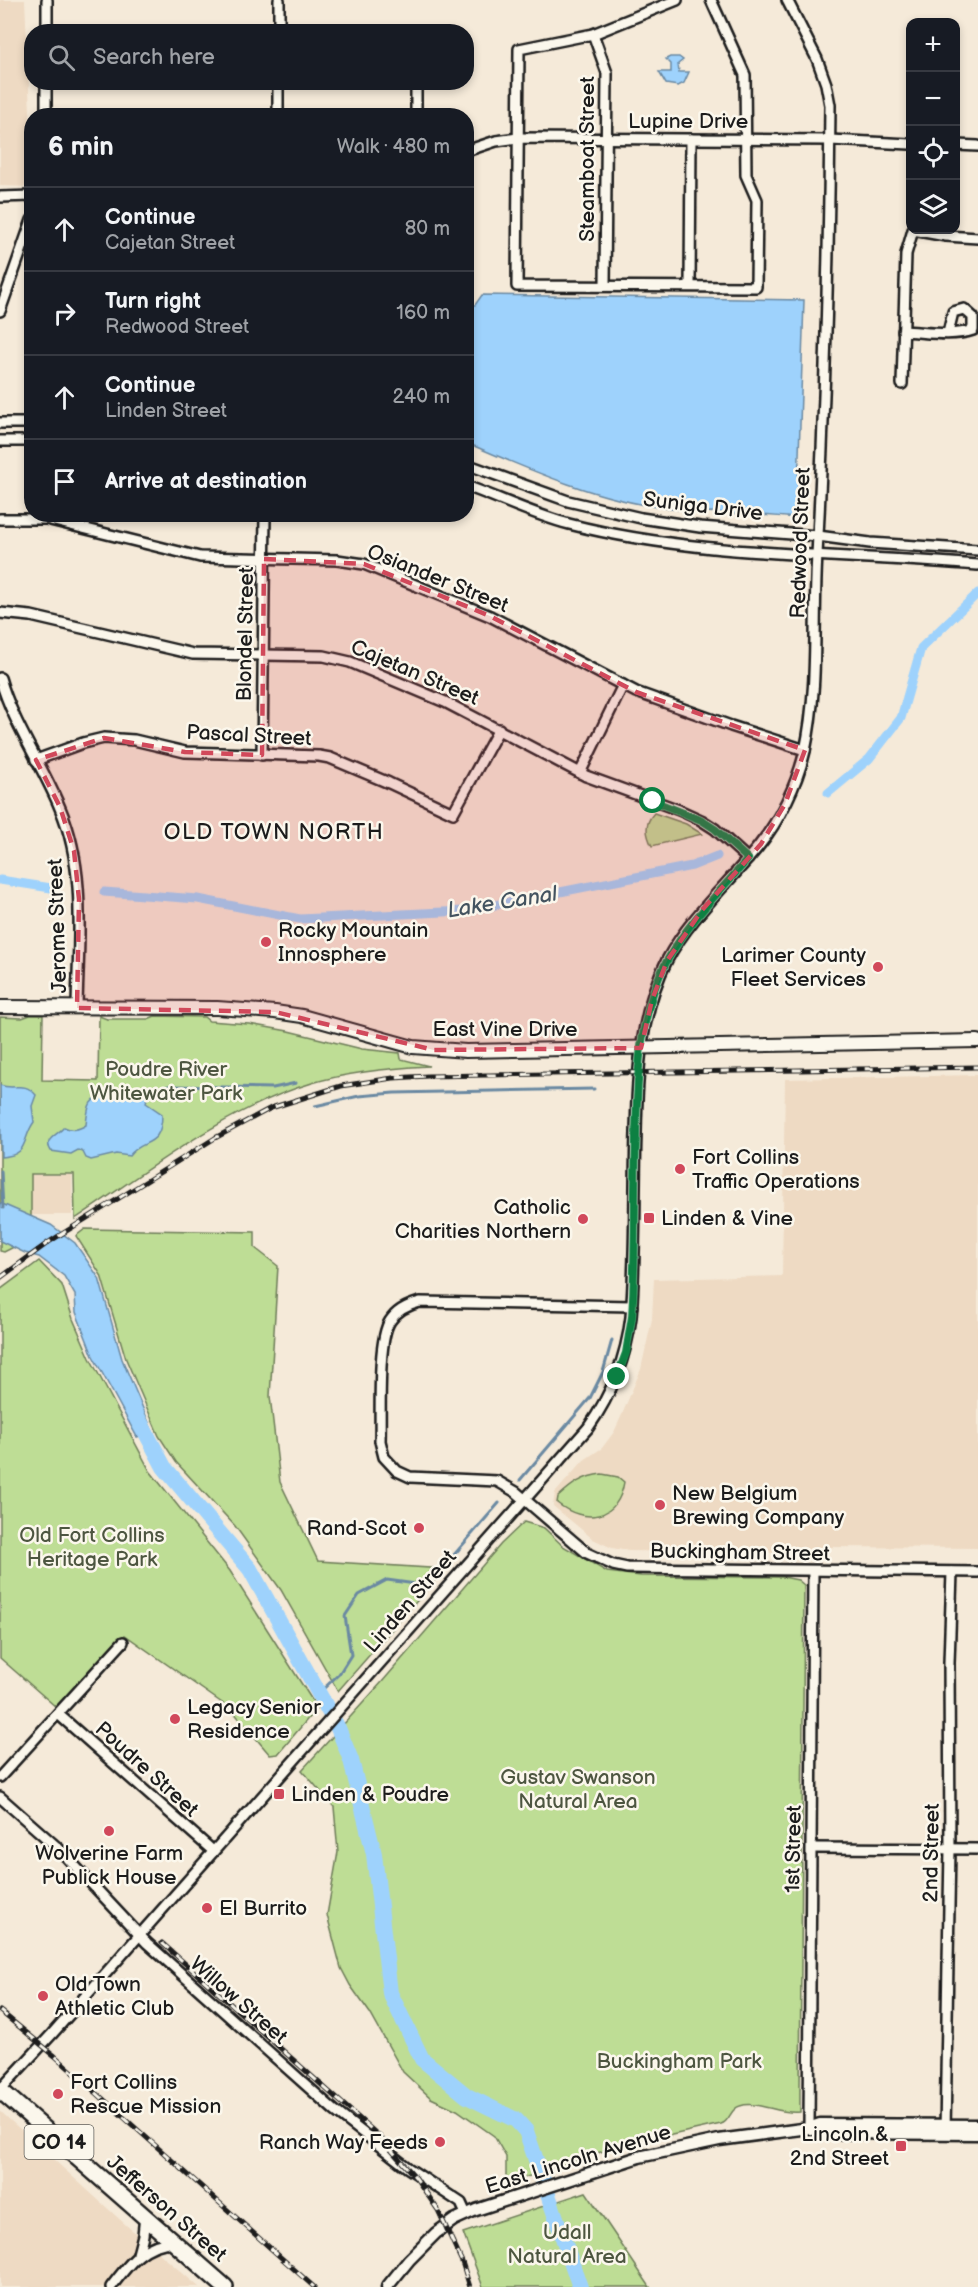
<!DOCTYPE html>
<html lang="en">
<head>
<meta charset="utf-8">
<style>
  body { margin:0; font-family:"Balsamiq Sans",sans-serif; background:#242831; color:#f1f3f6 }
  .controls { position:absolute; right:18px; top:18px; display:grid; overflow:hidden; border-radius:12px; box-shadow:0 3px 9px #0003 }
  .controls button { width:54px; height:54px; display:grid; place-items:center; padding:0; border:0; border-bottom:2px solid #363941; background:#171b24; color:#f1f3f6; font:30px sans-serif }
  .stop { position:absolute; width:18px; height:18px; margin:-14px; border:4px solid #0b8043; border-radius:50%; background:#fff }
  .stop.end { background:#0b8043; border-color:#fff; box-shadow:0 2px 6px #0008 }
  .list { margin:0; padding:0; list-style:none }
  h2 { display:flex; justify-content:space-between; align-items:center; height:78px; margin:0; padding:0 24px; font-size:26px }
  h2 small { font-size:20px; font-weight:400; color:#9ea1a6 }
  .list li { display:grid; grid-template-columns:39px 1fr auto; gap:18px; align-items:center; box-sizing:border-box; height:84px; padding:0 24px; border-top:2px solid #363941 }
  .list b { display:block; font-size:22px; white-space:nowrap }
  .list p { margin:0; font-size:20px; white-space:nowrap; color:#9ea1a6 }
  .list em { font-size:20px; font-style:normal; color:#9ea1a6 }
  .icon { flex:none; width:33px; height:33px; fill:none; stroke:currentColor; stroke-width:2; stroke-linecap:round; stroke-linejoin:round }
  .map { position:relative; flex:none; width:978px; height:2287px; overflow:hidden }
  .search { position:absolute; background:#171b24; box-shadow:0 3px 9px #0003; left:24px; top:24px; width:450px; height:66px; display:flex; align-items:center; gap:15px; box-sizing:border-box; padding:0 21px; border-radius:24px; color:#9ea1a6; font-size:22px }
  .panel { position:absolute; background:#171b24; box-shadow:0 3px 9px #0003; left:24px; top:108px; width:450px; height:414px; border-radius:24px }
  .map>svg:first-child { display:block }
  .built { fill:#eedac3 }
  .green { fill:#bedd95; stroke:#6d7c58; stroke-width:1.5 }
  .water { fill:#9ed2fc; stroke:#6a89a2; stroke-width:1.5 }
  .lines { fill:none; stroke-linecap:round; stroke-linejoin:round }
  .stream { stroke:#6a89a2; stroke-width:3 }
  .canal { stroke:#9ed2fc; stroke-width:9 }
  .river { stroke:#9ed2fc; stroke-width:16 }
  .minor-casing { stroke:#1c1c1c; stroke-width:14 }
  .tertiary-casing { stroke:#1c1c1c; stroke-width:15 }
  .secondary-casing { stroke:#1c1c1c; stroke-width:16 }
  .trunk-casing { stroke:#1c1c1c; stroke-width:20 }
  .minor { stroke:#fbf7ec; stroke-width:9 }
  .tertiary { stroke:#fbf7ec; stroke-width:10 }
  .secondary { stroke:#fbf7ec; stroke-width:12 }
  .trunk { stroke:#fbf7ec; stroke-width:15 }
  .rail-casing { stroke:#1c1c1c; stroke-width:5 }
  .rail { stroke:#fbf7ec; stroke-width:3; stroke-dasharray:9; stroke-linecap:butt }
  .route { stroke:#0b8043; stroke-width:8 }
  .marked { fill:#d1495b; fill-opacity:0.2; stroke:#d1495b; stroke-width:4.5; stroke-dasharray:12 8; stroke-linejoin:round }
  .poi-dot { fill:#d1495b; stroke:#fbf7ec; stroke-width:2 }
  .labels { text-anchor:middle; stroke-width:5; stroke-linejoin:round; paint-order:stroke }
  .shield { fill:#fbf7ec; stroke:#5f5e5a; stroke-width:1.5 }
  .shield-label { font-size:20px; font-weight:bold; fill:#1c1c1c }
  .street-label { font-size:21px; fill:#1c1c1c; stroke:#fbf7ec }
  .poi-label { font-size:21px; fill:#1c1c1c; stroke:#fbf7ec; text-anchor:start }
  .park-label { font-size:21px; fill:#4d5640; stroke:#fbf7ec }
  .neighbourhood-label { font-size:22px; letter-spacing:1.5px; fill:#1c1c1c; stroke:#fbf7ec }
  .water-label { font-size:22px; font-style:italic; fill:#43535f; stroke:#fbf7ec }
</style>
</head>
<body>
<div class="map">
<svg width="978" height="2287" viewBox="0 0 978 2287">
  <rect width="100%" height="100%" fill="#f5ead9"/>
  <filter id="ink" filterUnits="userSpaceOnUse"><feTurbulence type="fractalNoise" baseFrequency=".0167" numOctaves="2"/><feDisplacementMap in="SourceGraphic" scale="12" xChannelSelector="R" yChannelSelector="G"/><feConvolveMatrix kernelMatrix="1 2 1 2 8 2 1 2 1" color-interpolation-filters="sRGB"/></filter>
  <g filter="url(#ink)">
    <g class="built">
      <polygon points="0,0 25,0 31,134 31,187 0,186"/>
      <polygon points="978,1075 978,1548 828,1547 810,1553 629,1551 612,1548 593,1539 553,1506 555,1493 584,1460 602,1448 614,1432 621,1417 641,1369 647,1342 652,1319 654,1279 782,1276 785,1079"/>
      <rect x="31" y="1175" width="41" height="40"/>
      <polygon points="0,2111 126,2225 199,2287 0,2287"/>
    </g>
    <g class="green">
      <path d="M 654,813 L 686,824 L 702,834 L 652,846 C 646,834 644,824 654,813 Z"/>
      <path d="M 30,1015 L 43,1015 L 42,1080 L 98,1081 L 99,1016 L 107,1019 L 148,1019 L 155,1016 L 204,1017 L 209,1021 L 249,1024 L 288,1031 L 362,1049 L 400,1053 L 401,1059 L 429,1066 C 389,1068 350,1072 312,1083 C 225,1109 150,1169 75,1219 L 74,1174 L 31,1174 L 31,1230 L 22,1243 L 4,1252 L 0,1251 L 0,1017 L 22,1018 Z"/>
      <polygon points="85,1229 255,1232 255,1248 278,1266 270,1396 280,1482 318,1561 445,1569 338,1691 281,1590 235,1526 176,1462 159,1436 126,1359 101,1275 76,1236"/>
      <polygon points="39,1261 62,1285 73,1319 90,1358 150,1471 230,1571 317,1708 278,1754 270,1755 232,1710 125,1635 56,1707 0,1658 0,1290"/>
      <path d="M 602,1474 L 618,1477 L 624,1482 C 618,1520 585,1525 557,1503 L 558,1497 C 572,1484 583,1476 602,1474 Z"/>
      <path d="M 524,1522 L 544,1528 L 563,1546 L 607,1572 L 641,1576 L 783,1577 L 798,1580 L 804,1585 L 800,2093 L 800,2112 C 778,2115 759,2100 740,2106 C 729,2109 731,2121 721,2124 L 654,2139 L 636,2140 L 506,2184 L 506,2157 L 494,2136 L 457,2110 L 431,2098 L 403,2072 L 370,2013 L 350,1985 L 341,1968 L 327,1915 L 338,1852 L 334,1807 L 302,1770 L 382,1682 L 501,1544 Z"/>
      <polygon points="586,2192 650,2287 483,2287 463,2233"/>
    </g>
    <g class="water">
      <polygon points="670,57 679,57 683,60 678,64 679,72 689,72 684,83 678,86 666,84 659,72 671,72 671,64 666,59"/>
      <path d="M 482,295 L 804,300 L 797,518 C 753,513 708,514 664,508 C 595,499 530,470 467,443 L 467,305 L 475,305 Z"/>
      <path d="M 0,1085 C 15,1091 23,1080 36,1095 L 32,1106 L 34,1122 C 21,1140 30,1155 1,1157 Z"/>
      <path d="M 130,1088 L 148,1091 L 146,1103 L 162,1114 C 162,1149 142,1138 129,1156 L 116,1154 L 91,1160 L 86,1158 L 83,1152 L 78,1150 L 71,1154 L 51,1151 C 43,1138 57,1136 64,1127 C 72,1131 78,1130 86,1125 C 88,1105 88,1098 110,1093 C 118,1091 123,1092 130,1088 Z"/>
      <polygon points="0,1203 51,1225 75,1243 99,1278 122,1359 153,1432 137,1437 93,1356 76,1312 75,1295 64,1276 39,1257 25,1253 0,1241"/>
    </g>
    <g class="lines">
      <g class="stream">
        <polyline points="148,1091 169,1086 273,1088 296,1083"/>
        <polyline points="315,1106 359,1096 394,1093 594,1089"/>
        <polyline points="1,1171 3,1208"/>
        <polyline points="520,1480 590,1398 603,1372 612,1340"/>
        <polyline points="319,1693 339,1674 351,1655 345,1616 359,1595 387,1580 423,1585 433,1579 499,1503"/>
      </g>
      <g class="canal">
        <polyline points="828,793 869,759 901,718 921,648 978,593"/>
        <polyline points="0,880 51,888"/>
        <polyline points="104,892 198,899 300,919 464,911 692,866 717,856"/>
      </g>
      <polyline class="river" points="136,1414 164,1467 250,1569 338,1728 351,1760 374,1854 390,1993 422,2059 467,2096 516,2120 526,2131 580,2287"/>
      <g class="minor-casing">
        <g id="minor">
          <polyline points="677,0 593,34 519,49 517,286 756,287 757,200 746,175 745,75 711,0"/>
          <polyline points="47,32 47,0"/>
          <polyline points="279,32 279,0"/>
          <polyline points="593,34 607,73 605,286"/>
          <polyline points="416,82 416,116"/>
          <polyline points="46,116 46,82"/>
          <polyline points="278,116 278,82"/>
          <polyline points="956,145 978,146"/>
          <polyline points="466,151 496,141 518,138 830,140 910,144"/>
          <polyline points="0,197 32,196"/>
          <polyline points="690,286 691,139"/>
          <polyline points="0,311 32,220"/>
          <path d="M 903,331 C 926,332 952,337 973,330 L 973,317 L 964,309 L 953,312 L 948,333"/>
          <polyline points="902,384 906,254 913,230 946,236 978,238"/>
          <polyline points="0,423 32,423"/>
          <polyline points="0,441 32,441"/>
          <polyline points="466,464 568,501 641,518 700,527 818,536 870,543 978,550"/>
          <path d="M 466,486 C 500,498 534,515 569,524 C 702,558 842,553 978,565"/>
          <polyline points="0,519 46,519 200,557 337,560 364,564 490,616 636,692 731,726 805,750"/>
          <polyline points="0,613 31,616 193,654 324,656 350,662 445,702 586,776 679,810 701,820 715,829 748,859"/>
          <path d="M 0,678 C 13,724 42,764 60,808 C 87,871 78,941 77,1008"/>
          <polyline points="262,755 265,514"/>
          <polyline points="36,760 83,743 104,738 134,740 185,752 319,756 330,758 389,783 453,813 499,729"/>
          <polyline points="580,773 623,685"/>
          <path d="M 632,1306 L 420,1302 C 408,1305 397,1310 390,1321 C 377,1340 381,1416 380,1441 L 384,1457 L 397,1471 L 410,1477 L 497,1481 L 516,1492 L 587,1553 L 613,1565 L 627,1568 L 978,1572"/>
          <polyline points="58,1714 213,1851"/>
          <polyline points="0,1777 123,1642"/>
          <polyline points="0,1797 59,1849 147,1943 335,2111 408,2168 461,2203 466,2214"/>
          <polyline points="812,1848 978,1849"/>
          <path d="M 0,2090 L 52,2034 L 588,1428 C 612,1394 626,1359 631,1317 C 636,1256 634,1194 636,1133 C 637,1075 640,1013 667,960 C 690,917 728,884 758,847 C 780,820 797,784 805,751 C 819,687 813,619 817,555 C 825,405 829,255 830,105 L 826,84 L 817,59 L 787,0"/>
          <polyline points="809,2128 813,1571"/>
          <polyline points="945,2132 950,1849 949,1663 952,1572"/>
          <polyline points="138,2254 143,2235 145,2216"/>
          <path d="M 111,2287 C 128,2265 143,2243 173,2242"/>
        </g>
      </g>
      <g class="tertiary-casing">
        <g id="tertiary">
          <polyline points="809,2128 822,2133 978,2134"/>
          <polyline points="387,2287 409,2260 436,2233 454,2220 476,2210 639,2157 719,2140 809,2128 820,2124 978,2125"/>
        </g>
      </g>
      <g class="secondary-casing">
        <polyline id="secondary" points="0,1007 217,1008 275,1012 302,1016 413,1047 466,1051 978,1041"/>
      </g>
      <g class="trunk-casing">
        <polyline id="trunk" points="0,2090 225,2287"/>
      </g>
      <use href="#minor" class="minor"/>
      <use href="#tertiary" class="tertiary"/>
      <use href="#secondary" class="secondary"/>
      <use href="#trunk" class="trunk"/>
      <g class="rail-casing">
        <g id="rail">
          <polyline points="0,1278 49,1242 215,1138 271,1108 341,1086 393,1078 428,1076 978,1067"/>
          <polyline points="162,1943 379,2136 416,2178 438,2210 462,2262 470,2287"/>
          <polyline points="0,2011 55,2056 314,2287"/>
        </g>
      </g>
      <use href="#rail" class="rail"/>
    </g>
  </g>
  <g class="lines" filter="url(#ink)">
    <path class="route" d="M 617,1377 L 626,1353 L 632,1317 C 636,1258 634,1197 636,1138 C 637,1080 638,1011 668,959 C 689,922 720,891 748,859 L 715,829 L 701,820 L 653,801"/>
  </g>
  <path class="marked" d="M 264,559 L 364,564 L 490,616 L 636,692 L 805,750 L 785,804 L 761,844 L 702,910 L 667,961 L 652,1000 L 641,1048 L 434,1050 L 275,1012 L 77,1008 L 79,899 L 74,851 L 60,807 L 36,760 L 104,738 L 185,752 L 262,755 Z"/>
  <g class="poi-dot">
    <circle cx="266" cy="942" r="6"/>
    <circle cx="878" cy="967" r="6"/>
    <circle cx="680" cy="1169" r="6"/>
    <rect x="643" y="1212" width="12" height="12" rx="3"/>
    <circle cx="583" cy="1219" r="6"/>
    <circle cx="660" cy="1505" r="6"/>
    <circle cx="419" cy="1528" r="6"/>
    <circle cx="175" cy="1719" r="6"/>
    <rect x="273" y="1788" width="12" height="12" rx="3"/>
    <circle cx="109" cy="1831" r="6"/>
    <circle cx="207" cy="1908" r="6"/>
    <circle cx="43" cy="1996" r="6"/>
    <circle cx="58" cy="2094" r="6"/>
    <circle cx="440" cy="2142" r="6"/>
    <rect x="895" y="2140" width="12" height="12" rx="3"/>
  </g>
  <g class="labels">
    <rect class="shield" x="24.5" y="2125" width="69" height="34" rx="4.5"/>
    <g class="shield-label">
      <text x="59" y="2149">CO 14</text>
    </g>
    <g class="street-label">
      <text x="688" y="128">Lupine Drive</text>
      <text transform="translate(587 159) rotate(-90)" y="7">Steamboat Street</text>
      <text transform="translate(703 506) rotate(7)" y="7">Suniga Drive</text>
      <text transform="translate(800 543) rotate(-88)" y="7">Redwood Street</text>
      <text transform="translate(438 578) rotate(22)" y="7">Osiander Street</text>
      <text transform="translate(245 634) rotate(-89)" y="7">Blondel Street</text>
      <text transform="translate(415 672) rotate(23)" y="7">Cajetan Street</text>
      <text transform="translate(249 735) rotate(3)" y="7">Pascal Street</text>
      <text transform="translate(57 926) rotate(-92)" y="7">Jerome Street</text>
      <text x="505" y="1036">East Vine Drive</text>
      <text transform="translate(740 1552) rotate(1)" y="7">Buckingham Street</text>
      <text transform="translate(410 1601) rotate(-49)" y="7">Linden Street</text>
      <text transform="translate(147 1769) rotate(42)" y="7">Poudre Street</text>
      <text transform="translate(793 1849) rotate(-89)" y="7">1st Street</text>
      <text transform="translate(931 1853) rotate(-89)" y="7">2nd Street</text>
      <text transform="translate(239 2000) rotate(41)" y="7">Willow Street</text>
      <text transform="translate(578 2159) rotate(-17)" y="7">East Lincoln Avenue</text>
      <text transform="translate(167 2208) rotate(41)" y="7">Jefferson Street</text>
    </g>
    <g class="poi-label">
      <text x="278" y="937">Rocky Mountain<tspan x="278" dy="24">Innosphere</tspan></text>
      <text x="866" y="962" text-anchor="end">Larimer County<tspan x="866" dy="24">Fleet Services</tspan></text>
      <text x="692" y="1164">Fort Collins<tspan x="692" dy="24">Traffic Operations</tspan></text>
      <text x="571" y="1214" text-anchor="end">Catholic<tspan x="571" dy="24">Charities Northern</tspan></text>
      <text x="661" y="1225">Linden &amp; Vine</text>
      <text x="672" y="1500">New Belgium<tspan x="672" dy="24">Brewing Company</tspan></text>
      <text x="407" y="1535" text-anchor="end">Rand-Scot</text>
      <text x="187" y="1714">Legacy Senior<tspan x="187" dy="24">Residence</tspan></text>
      <text x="291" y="1801">Linden &amp; Poudre</text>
      <text x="109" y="1860" text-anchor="middle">Wolverine Farm<tspan x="109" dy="24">Publick House</tspan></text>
      <text x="219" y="1915">El Burrito</text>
      <text x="55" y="1991">Old Town<tspan x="55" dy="24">Athletic Club</tspan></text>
      <text x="70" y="2089">Fort Collins<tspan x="70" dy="24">Rescue Mission</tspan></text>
      <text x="889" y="2141" text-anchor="end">Lincoln &amp;<tspan x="889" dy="24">2nd Street</tspan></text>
      <text x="428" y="2149" text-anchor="end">Ranch Way Feeds</text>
    </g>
    <g class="park-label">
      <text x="166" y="1076">Poudre River<tspan x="166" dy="24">Whitewater Park</tspan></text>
      <text x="92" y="1542">Old Fort Collins<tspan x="92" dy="24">Heritage Park</tspan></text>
      <text x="578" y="1784">Gustav Swanson<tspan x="578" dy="24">Natural Area</tspan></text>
      <text x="679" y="2068">Buckingham Park</text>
      <text x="567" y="2239">Udall<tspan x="567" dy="24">Natural Area</tspan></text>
    </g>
    <g class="neighbourhood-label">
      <text x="274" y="839">OLD TOWN NORTH</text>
    </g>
    <g class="water-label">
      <text transform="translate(502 901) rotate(-9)" y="8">Lake Canal</text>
    </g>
  </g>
</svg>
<div class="controls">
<button>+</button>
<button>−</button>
<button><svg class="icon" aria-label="locate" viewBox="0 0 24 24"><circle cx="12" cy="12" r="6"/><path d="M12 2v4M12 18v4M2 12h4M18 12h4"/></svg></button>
<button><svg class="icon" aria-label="layers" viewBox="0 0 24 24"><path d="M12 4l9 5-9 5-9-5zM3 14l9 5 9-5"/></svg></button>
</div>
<div class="stop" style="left:653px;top:801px"></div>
<div class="stop end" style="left:617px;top:1377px"></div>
<div class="search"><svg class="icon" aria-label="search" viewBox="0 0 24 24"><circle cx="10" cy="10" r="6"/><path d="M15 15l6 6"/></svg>Search here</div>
<section class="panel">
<h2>6 min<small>Walk · 480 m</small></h2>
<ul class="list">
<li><svg class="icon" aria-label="ahead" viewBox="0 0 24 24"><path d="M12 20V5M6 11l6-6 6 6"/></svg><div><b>Continue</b><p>Cajetan Street</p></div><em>80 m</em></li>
<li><svg class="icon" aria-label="right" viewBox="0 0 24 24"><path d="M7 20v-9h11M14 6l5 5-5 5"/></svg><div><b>Turn right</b><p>Redwood Street</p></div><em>160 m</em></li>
<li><svg class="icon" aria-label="ahead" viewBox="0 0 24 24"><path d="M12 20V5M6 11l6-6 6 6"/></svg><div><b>Continue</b><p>Linden Street</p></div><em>240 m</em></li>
<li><svg class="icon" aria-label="arrive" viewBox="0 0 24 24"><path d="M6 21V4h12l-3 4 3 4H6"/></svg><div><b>Arrive at destination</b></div></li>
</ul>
</section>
</div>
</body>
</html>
